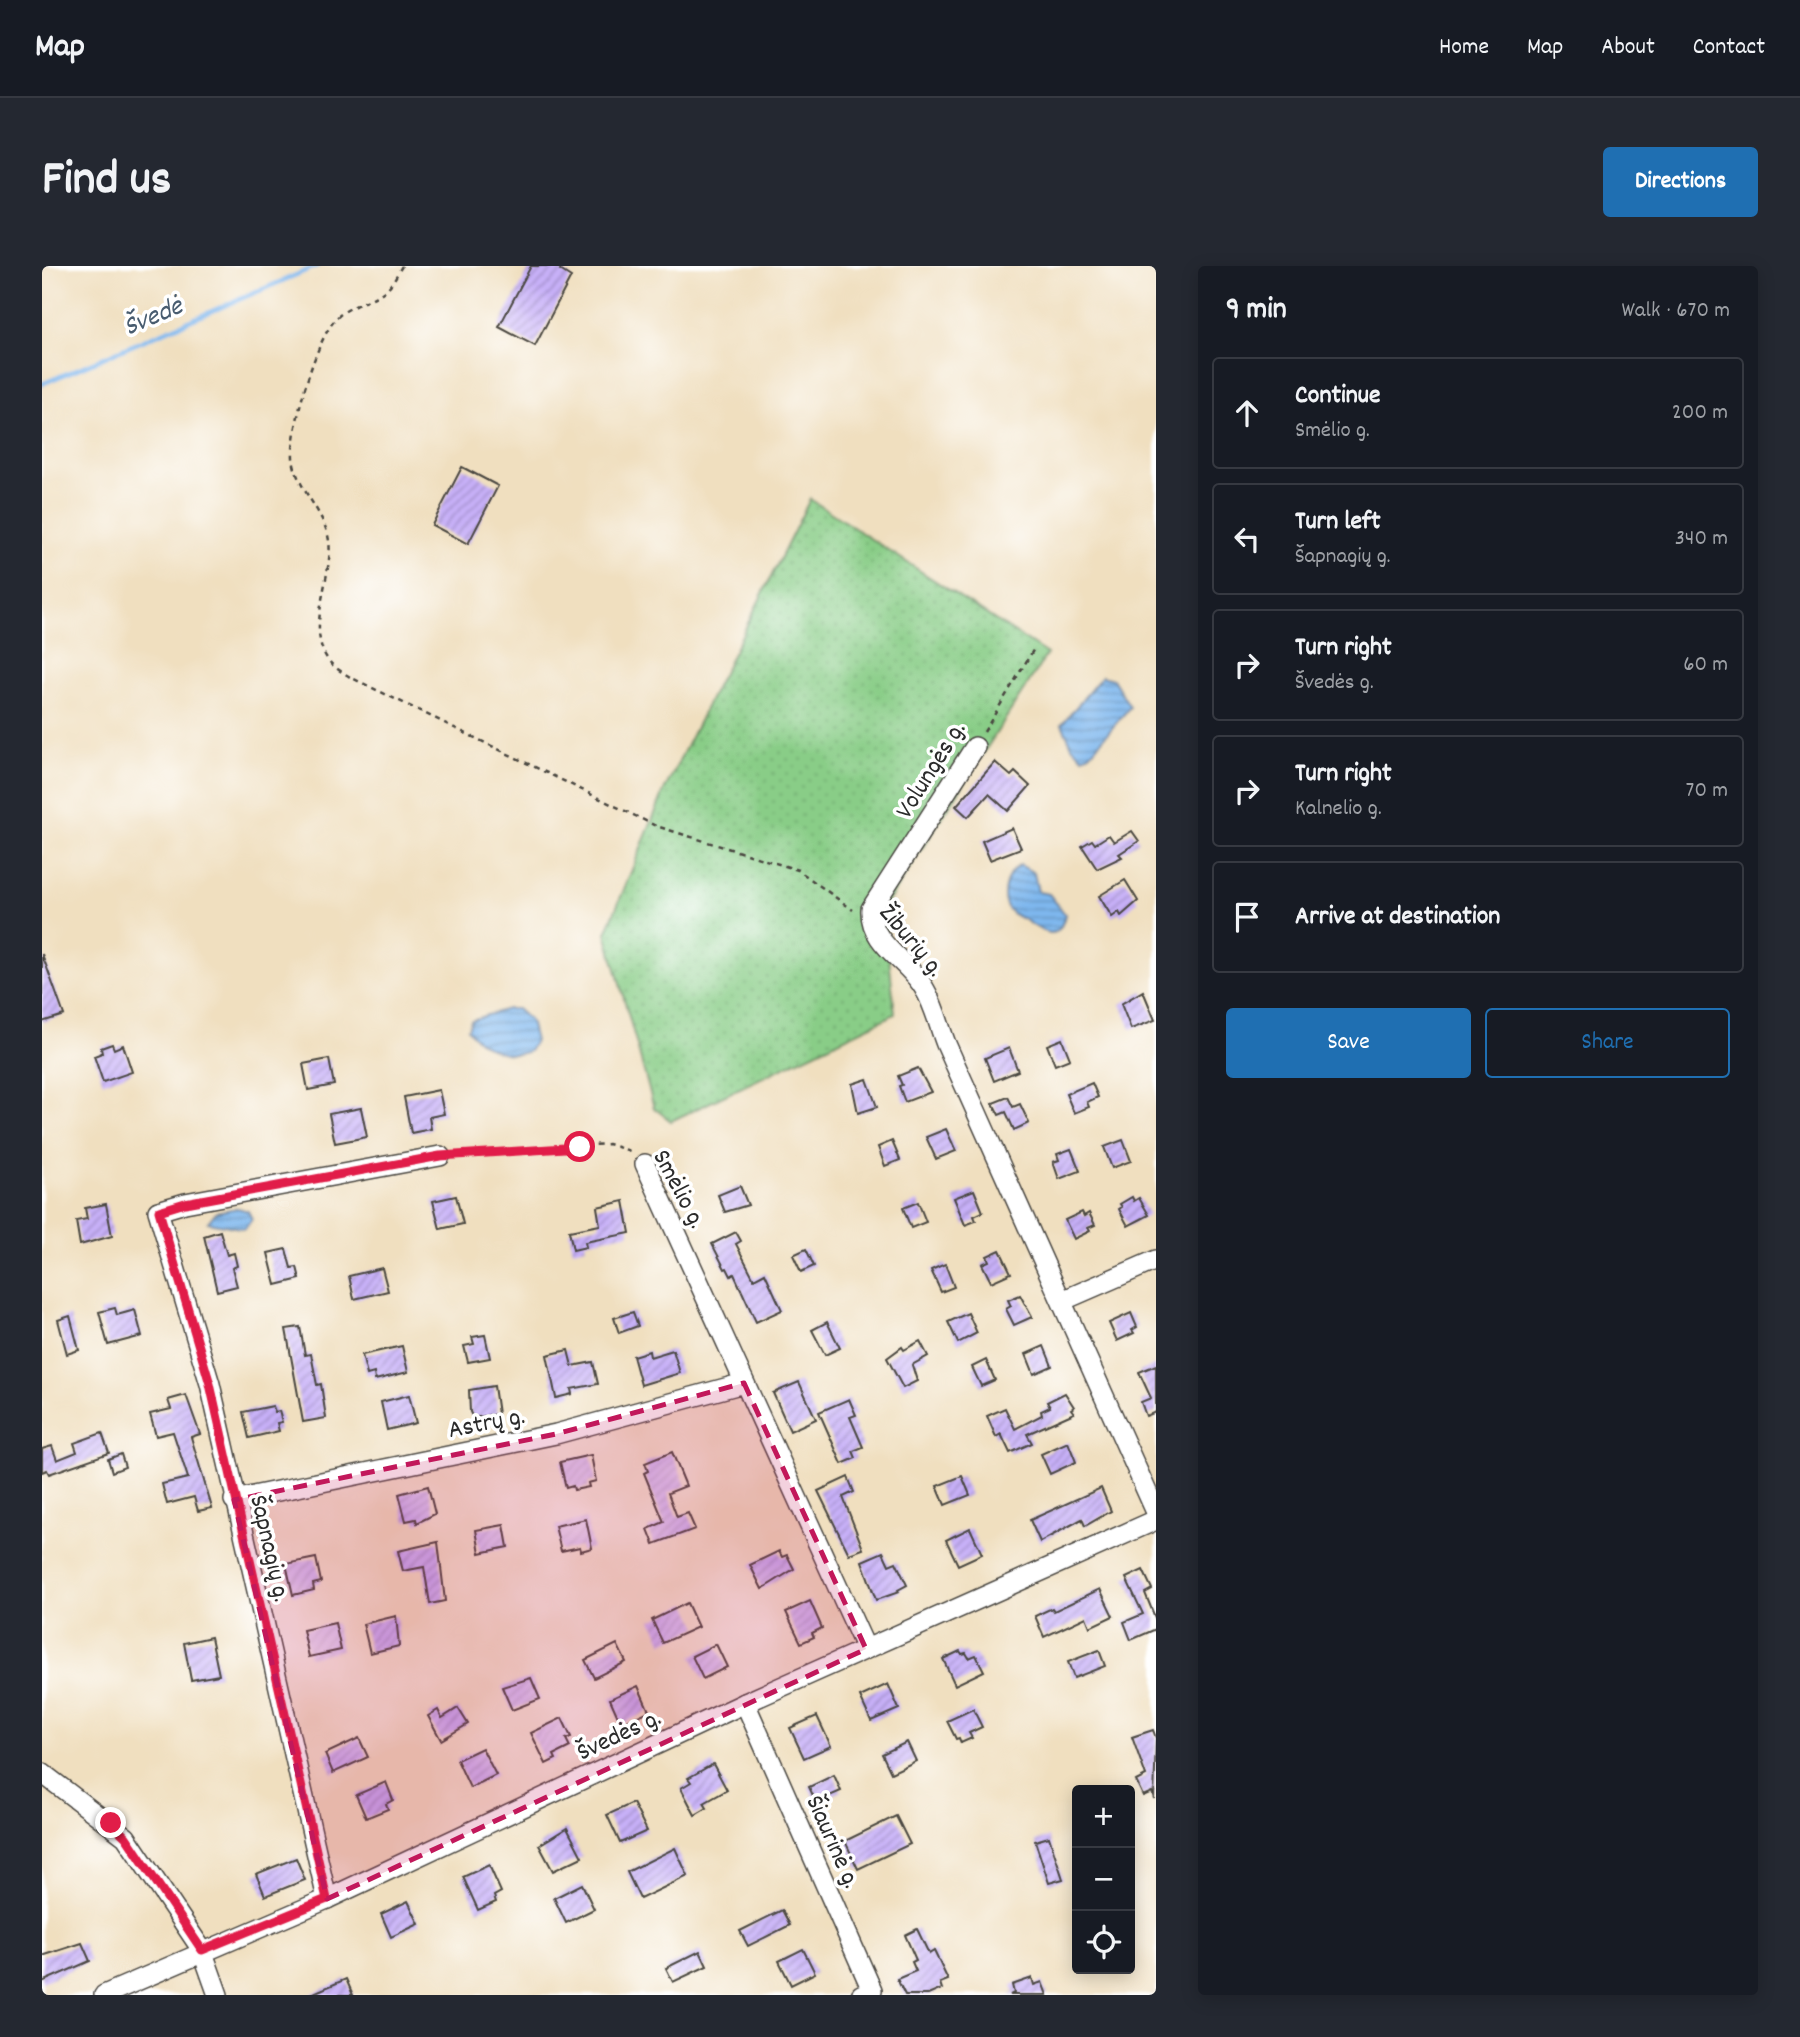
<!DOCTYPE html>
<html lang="en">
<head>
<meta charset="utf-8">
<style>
  body { margin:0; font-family:Dekko,sans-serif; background:#242831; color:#f1f3f6 }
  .controls { position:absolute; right:21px; bottom:21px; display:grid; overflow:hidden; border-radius:7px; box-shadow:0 4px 18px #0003 }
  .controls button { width:63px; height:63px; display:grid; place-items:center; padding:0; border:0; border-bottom:2px solid #363941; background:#171b24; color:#f1f3f6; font:35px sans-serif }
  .stop { position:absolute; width:21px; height:21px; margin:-16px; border:5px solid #e11d48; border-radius:50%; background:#fff }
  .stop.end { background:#e11d48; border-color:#fff; box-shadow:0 2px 7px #0008 }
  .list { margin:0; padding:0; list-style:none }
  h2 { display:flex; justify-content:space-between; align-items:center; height:91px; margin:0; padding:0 28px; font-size:30px }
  h2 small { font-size:23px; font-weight:400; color:#9ea1a6 }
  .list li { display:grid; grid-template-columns:46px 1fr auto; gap:21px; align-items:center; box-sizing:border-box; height:112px; margin:0 14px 14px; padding:0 14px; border:2px solid #363941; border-radius:7px }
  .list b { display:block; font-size:26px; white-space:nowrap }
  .list p { margin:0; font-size:23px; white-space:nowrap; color:#9ea1a6 }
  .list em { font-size:23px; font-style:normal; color:#9ea1a6 }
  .actions { display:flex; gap:14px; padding:21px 28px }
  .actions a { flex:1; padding:16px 0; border:2px solid #1f6fb2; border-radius:7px; text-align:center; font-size:24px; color:#1f6fb2 }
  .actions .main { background:#1f6fb2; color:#fff }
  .icon { flex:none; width:38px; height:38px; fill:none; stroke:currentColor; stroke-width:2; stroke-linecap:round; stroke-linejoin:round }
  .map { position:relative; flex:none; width:1114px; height:1729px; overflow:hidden; border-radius:7px }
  header { display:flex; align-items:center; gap:42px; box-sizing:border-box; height:98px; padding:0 35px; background:#171b24; border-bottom:2px solid #363941 }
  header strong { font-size:33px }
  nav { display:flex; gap:38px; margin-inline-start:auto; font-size:24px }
  .intro { display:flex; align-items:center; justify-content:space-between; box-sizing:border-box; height:168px; padding:0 42px }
  h1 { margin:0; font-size:49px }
  .button { padding:18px 32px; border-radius:7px; background:#1f6fb2; color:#fff; font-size:24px; font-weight:700 }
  main { display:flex; gap:42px; padding:0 42px }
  aside { flex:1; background:#171b24; border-radius:7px; box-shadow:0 4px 18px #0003 }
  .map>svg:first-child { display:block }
  .grass { fill:url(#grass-dots); stroke:#5a7c59; stroke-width:2 }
  .water { fill:url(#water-rules); stroke:#54718c; stroke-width:2 }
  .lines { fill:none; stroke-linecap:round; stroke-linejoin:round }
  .stream { stroke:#7eb7ee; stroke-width:4.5 }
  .building { fill:url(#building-hatch) }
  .minor-casing { stroke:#494641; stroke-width:22 }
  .path { stroke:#494641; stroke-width:2.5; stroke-dasharray:5 5; stroke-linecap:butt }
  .minor { stroke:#fff; stroke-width:19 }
  .route { stroke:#e11d48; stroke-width:9 }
  .marked { fill:#c2185b; fill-opacity:0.2; stroke:#c2185b; stroke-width:5; stroke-dasharray:14 9; stroke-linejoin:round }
  .labels { text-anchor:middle; stroke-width:7; stroke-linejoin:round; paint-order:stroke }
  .street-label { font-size:26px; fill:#2b2b2b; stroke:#fff }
  .water-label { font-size:28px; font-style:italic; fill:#485c6f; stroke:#fff }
</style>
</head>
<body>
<header>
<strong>Map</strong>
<nav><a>Home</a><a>Map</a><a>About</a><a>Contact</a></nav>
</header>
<div class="intro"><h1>Find us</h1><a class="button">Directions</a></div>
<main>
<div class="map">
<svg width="1114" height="1729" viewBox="0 0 1114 1729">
  <defs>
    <pattern id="grass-dots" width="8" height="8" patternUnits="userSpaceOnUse" patternTransform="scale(1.75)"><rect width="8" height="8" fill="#89cd87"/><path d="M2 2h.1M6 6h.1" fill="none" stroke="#76b075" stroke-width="1.8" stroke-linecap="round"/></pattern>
    <pattern id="water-rules" width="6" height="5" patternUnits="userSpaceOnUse" patternTransform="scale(1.75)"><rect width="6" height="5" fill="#7eb7ee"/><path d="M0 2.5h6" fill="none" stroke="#6795c1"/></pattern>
    <pattern id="building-hatch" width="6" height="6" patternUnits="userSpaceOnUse" patternTransform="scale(1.75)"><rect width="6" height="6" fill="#c7b0f8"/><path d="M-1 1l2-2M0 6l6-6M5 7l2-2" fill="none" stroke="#a28fc9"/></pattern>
  </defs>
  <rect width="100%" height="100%" fill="#fff"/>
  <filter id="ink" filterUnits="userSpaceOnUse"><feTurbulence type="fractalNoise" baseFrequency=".0143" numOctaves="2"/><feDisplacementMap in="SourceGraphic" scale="14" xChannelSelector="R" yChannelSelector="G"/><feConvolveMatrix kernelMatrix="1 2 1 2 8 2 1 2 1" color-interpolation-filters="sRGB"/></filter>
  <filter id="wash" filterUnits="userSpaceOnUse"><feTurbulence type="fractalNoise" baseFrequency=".00686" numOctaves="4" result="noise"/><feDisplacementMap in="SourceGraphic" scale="28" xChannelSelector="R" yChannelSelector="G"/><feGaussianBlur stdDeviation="1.57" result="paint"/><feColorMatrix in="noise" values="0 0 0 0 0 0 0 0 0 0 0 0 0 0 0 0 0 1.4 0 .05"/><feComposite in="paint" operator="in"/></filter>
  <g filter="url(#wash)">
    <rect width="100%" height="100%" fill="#f0dfbf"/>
    <polygon class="grass" points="768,233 1005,388 842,642 853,748 629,855 612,842 564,667 623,523"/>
    <g class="water">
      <polygon points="1060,410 1071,413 1088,441 1048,488 1041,491 1030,480 1020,458"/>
      <path d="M 978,599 L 992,607 L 996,626 L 1007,628 L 1023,648 C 1017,679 999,665 983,654 C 978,651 973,650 969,646 C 956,634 963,607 978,599 Z"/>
      <path d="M 465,743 L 475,743 L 488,755 L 493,775 L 487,785 C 467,794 438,781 426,763 L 429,754 Z"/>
      <polygon points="196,942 206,945 210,953 203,963 166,956 174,946"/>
    </g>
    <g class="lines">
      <polyline class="stream" points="0,118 275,0"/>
    </g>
    <g id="blocks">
      <g class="building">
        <polygon points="489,0 520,0 518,4 529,11 493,80 457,61"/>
        <polygon points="420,201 456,220 426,278 390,259"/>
        <polygon points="953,496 969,510 973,506 988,520 966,545 947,528 926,551 914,540"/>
        <polygon points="970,562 979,582 948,594 940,575"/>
        <polygon points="1090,565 1097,575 1077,588 1080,591 1055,603 1040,580 1050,574 1053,578 1067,569 1072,576"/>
        <polygon points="1083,614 1096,635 1079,650 1077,646 1070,651 1057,630"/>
        <polygon points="0,688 22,749 0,756"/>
        <polygon points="1101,725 1113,754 1089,763 1079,738"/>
        <polygon points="1020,773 1028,793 1013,799 1005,779"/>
        <polygon points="70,778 72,783 81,779 90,806 61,816 52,790 60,787 59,782"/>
        <polygon points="967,782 976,805 952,815 943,792"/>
        <polygon points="287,793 292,819 266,824 261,798"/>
        <polygon points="876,802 889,826 863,836 857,820 860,819 856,810"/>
        <polygon points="825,813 835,841 816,847 810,818"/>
        <polygon points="1050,817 1056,831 1045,836 1047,841 1032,847 1024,828"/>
        <polygon points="397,824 402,848 387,851 389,863 369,867 362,831"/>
        <polygon points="966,831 971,841 978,838 987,857 972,864 964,846 957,849 951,837"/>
        <polygon points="319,842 325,871 293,877 287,848"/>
        <polygon points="904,863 914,885 894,893 884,871"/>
        <polygon points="1081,874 1089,895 1070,902 1062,881"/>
        <polygon points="850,875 858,894 843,900 836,881"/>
        <polygon points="1029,883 1038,905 1017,913 1011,896 1017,894 1015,888"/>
        <polygon points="698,920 706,939 683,946 676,929"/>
        <polygon points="932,924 941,946 932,950 934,955 923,959 912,932"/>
        <polygon points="414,930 421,958 398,963 391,935"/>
        <polygon points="1090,931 1092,935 1097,932 1107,949 1086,960 1077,943 1080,941 1078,938"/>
        <polygon points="582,935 588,967 543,976 544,981 531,984 527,965 558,959 555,941"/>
        <polygon points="876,936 884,956 869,962 861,942"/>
        <polygon points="64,938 70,970 38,979 34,955 45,953 43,942"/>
        <polygon points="1040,946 1042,950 1047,947 1053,959 1046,962 1048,965 1032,973 1023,954"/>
        <polygon points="178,965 185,989 192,987 195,1000 190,1002 195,1020 175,1025 162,970"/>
        <polygon points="694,966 699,975 694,978 712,1013 723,1007 740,1044 714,1056 692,1008 689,1010 685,1002 683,1003 670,978"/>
        <polygon points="244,983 249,1002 255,1001 258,1013 234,1019 226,987"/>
        <polygon points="764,983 772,1000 759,1006 751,989"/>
        <polygon points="958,984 969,1007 949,1016 940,998 947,995 945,990"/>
        <polygon points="903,998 912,1021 899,1026 889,1004"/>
        <polygon points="340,1002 346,1025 312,1033 307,1010"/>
        <polygon points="978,1029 990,1051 972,1059 964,1043 969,1040 966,1034"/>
        <polygon points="73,1042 75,1049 93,1044 100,1070 66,1079 57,1046"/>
        <polygon points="591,1046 596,1060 577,1067 572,1052"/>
        <polygon points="926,1047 935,1067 916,1077 906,1056"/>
        <polygon points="1089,1047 1095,1061 1090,1064 1092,1067 1075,1075 1067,1057"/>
        <polygon points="28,1050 37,1084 25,1088 16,1054"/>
        <polygon points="785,1056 798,1082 783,1089 770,1064"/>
        <polygon points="258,1061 263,1089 269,1088 275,1119 279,1118 284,1152 261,1156 244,1063"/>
        <polygon points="443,1069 448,1092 426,1096 422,1080 432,1078 430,1071"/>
        <polygon points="878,1075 886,1090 870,1099 875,1115 861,1122 845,1092 860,1081 862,1084"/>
        <polygon points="360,1080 366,1106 333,1114 332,1107 325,1109 320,1089"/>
        <polygon points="1002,1080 1010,1100 992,1108 984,1088"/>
        <polygon points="526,1084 530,1100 551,1096 556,1118 529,1123 530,1128 514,1132 505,1089"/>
        <polygon points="631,1084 638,1107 599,1119 591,1090 607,1085 608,1091"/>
        <polygon points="944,1094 953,1114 939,1120 930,1101"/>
        <polygon points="1114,1099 1114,1146 1104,1150 1099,1136 1109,1132 1097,1106"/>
        <polygon points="757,1116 774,1153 748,1165 731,1127"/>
        <polygon points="452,1120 456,1148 431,1152 428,1146 427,1124"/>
        <polygon points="1023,1127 1032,1141 1029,1143 1032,1147 985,1168 990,1177 968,1187 959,1168 954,1171 945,1150 963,1142 973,1163 1000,1149 999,1145 1008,1141 1005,1136"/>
        <polygon points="144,1129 158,1168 149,1171 170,1242 156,1245 152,1231 125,1238 120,1218 146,1212 131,1166 114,1170 108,1148 129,1143 126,1134"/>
        <polygon points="367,1129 374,1157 345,1164 339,1136"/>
        <polygon points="807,1133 814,1149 808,1151 821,1181 811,1185 814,1192 800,1198 777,1146"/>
        <polygon points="231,1140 233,1146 237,1145 240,1156 235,1157 237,1165 207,1172 201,1146"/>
        <polygon points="60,1167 67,1187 7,1208 5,1204 0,1206 0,1183 10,1180 15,1194 35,1186 32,1177"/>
        <polygon points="1026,1176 1034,1196 1008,1208 999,1188"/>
        <polygon points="630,1186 644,1220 626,1227 635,1251 646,1247 653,1263 612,1278 606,1263 622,1256 602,1207 606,1205 603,1197"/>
        <polygon points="79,1188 83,1201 70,1206 66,1193"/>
        <polygon points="549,1189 554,1215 546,1217 547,1221 532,1224 531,1220 524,1222 518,1196"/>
        <polygon points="920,1210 928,1229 903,1239 895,1220"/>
        <polygon points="806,1211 812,1226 801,1231 821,1283 807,1288 776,1225"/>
        <polygon points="386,1220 393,1248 375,1257 374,1253 364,1255 357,1228"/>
        <polygon points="1059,1222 1069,1245 1043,1260 1040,1253 998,1276 988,1254"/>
        <polygon points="544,1253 550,1282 539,1285 538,1281 519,1285 513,1260"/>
        <polygon points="462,1259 466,1281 438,1287 434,1264"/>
        <polygon points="928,1262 940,1288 916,1299 904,1274"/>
        <polygon points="396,1276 403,1335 388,1338 382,1301 361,1305 356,1285"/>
        <polygon points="737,1285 740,1291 745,1289 752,1303 720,1323 708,1299"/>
        <polygon points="841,1286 847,1299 854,1296 865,1319 856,1324 857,1326 834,1334 820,1295"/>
        <polygon points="274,1292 279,1316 271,1318 272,1324 251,1329 244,1298"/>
        <polygon points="1101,1304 1110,1323 1103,1327 1114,1354 1114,1363 1089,1374 1082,1356 1101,1348 1084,1312"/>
        <polygon points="1058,1323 1071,1350 1048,1361 1044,1351 1002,1371 993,1350 1010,1342 1012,1345"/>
        <polygon points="768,1335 780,1362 770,1367 772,1371 759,1377 744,1346"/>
        <polygon points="645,1337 656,1361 621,1377 610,1354"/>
        <polygon points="354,1350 357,1380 328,1387 321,1358"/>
        <polygon points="293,1357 299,1384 267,1391 261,1364"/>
        <polygon points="169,1371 177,1409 149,1414 142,1377"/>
        <polygon points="575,1378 584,1396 552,1412 543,1394"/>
        <polygon points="674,1378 685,1401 661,1413 650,1390"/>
        <polygon points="1057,1384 1063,1400 1032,1412 1026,1396"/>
        <polygon points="918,1385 920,1388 924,1387 927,1392 934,1389 942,1405 913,1419 901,1393"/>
        <polygon points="489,1412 498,1433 470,1444 460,1421"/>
        <polygon points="846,1418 857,1443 829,1455 818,1431"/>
        <polygon points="596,1420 607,1445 579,1458 568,1433"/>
        <polygon points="416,1442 426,1458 399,1474 386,1450 396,1444 400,1452"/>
        <polygon points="931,1443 940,1461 927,1467 930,1472 919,1477 917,1472 914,1473 905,1455"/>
        <polygon points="775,1450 789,1480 762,1492 748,1462"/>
        <polygon points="520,1452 529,1471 524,1473 528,1481 512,1489 514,1493 504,1498 489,1467"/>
        <polygon points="1111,1464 1114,1472 1112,1533 1110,1526 1101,1530 1094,1515 1104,1510 1090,1471"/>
        <polygon points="317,1472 326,1491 291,1507 283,1488"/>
        <polygon points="865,1476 874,1495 849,1507 840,1488"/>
        <polygon points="440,1482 454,1509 428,1522 415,1494"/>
        <polygon points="671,1498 685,1524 662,1537 665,1542 653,1549 639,1522 649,1516 646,1512"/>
        <polygon points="792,1509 799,1525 774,1536 767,1521"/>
        <polygon points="344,1516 351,1534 344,1538 346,1543 324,1552 314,1529"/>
        <polygon points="591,1537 605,1565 578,1577 565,1549"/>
        <polygon points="854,1550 868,1578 816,1603 803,1575"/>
        <polygon points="525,1562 540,1591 511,1605 497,1579"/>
        <polygon points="1007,1571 1021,1613 1007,1617 993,1575"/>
        <polygon points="633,1582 646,1610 598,1633 585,1606"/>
        <polygon points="254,1592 263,1614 223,1630 214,1608"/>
        <polygon points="447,1599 459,1626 452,1630 454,1636 436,1644 421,1611"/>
        <polygon points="540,1618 552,1643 524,1657 512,1632"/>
        <polygon points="366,1635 377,1658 349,1671 339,1648"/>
        <polygon points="740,1644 748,1659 706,1680 698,1665"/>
        <polygon points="875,1663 887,1688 892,1685 906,1714 898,1717 900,1723 886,1729 863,1729 855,1713 874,1705 870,1696 874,1694 863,1669"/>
        <polygon points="40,1677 48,1695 0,1716 0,1690"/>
        <polygon points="761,1683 773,1707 749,1719 737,1695"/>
        <polygon points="658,1685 665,1700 631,1716 624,1702"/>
        <polygon points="990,1712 992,1719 1000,1716 1005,1729 968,1729 972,1727 970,1719"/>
        <polygon points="304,1713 311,1729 267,1729"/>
      </g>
    </g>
  </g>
  <g filter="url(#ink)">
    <use href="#blocks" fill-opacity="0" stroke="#494641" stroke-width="2"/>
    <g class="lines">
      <g class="minor-casing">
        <g id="minor">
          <path d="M 933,481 L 829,643 C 827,678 867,695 882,722 C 892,738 897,760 904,778 L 1114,1246"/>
          <polyline points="603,898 824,1383"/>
          <polyline points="1022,1034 1114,994"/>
          <polyline points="192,1234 514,1168 702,1117"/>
          <polyline points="703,1437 830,1724 819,1729"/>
          <polyline points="0,1507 84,1571 160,1684 176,1729"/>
          <polyline points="285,1633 168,1118 116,945 143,937 398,890"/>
          <polyline points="62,1729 285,1633 703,1437 1114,1254"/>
        </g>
      </g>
      <g class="path">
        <path d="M 360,0 C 355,8 349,21 341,26 C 328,35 311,39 299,48 C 274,66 249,162 251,192 C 254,223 283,245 287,275 C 292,309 262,364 287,395 C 292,402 302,407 308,411 L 614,560 L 756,604 L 811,644"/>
        <polyline points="942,466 993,381"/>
        <polyline points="414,888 566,878 591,886"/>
      </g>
      <use href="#minor" class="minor"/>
    </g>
  </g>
  <g class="lines" filter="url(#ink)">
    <polyline class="route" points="69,1557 84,1571 160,1684 285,1633 168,1118 117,945 143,937 398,890 538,881"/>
  </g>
  <path class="marked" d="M 702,1117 L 824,1383 L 285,1633 L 192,1234 L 514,1168 Z"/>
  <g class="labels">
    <g class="street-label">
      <text transform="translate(887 503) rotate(-58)" y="9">Volungės g.</text>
      <text transform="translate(871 673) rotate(50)" y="9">Žiburių g.</text>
      <text transform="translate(639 922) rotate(62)" y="9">Smėlio g.</text>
      <text transform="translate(444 1155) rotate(-11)" y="9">Astrų g.</text>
      <text transform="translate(230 1282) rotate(77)" y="9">Šapnagių g.</text>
      <text transform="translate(576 1467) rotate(-25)" y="9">Švedės g.</text>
      <text transform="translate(793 1575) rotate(66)" y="9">Šiaurinė g.</text>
    </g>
    <g class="water-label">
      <text transform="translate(110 48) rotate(-23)" y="10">Švedė</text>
    </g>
  </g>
</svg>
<div class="controls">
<button>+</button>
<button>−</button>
<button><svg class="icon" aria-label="locate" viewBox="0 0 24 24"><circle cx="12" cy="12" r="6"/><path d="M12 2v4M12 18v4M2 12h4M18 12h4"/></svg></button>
</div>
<div class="stop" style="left:538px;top:881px"></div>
<div class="stop end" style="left:69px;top:1557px"></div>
</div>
<aside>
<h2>9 min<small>Walk · 670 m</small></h2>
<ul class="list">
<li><svg class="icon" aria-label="ahead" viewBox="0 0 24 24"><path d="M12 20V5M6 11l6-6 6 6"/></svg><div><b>Continue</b><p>Smėlio g.</p></div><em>200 m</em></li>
<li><svg class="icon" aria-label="left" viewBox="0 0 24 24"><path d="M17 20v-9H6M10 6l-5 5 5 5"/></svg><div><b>Turn left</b><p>Šapnagių g.</p></div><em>340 m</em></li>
<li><svg class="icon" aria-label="right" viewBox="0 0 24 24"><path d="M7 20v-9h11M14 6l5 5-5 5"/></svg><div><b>Turn right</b><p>Švedės g.</p></div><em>60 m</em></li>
<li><svg class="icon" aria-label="right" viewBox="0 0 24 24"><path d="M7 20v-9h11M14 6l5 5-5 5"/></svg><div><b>Turn right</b><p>Kalnelio g.</p></div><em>70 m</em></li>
<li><svg class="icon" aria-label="arrive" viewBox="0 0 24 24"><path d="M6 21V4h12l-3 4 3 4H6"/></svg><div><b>Arrive at destination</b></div></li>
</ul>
<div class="actions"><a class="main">Save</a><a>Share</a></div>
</aside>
</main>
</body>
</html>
